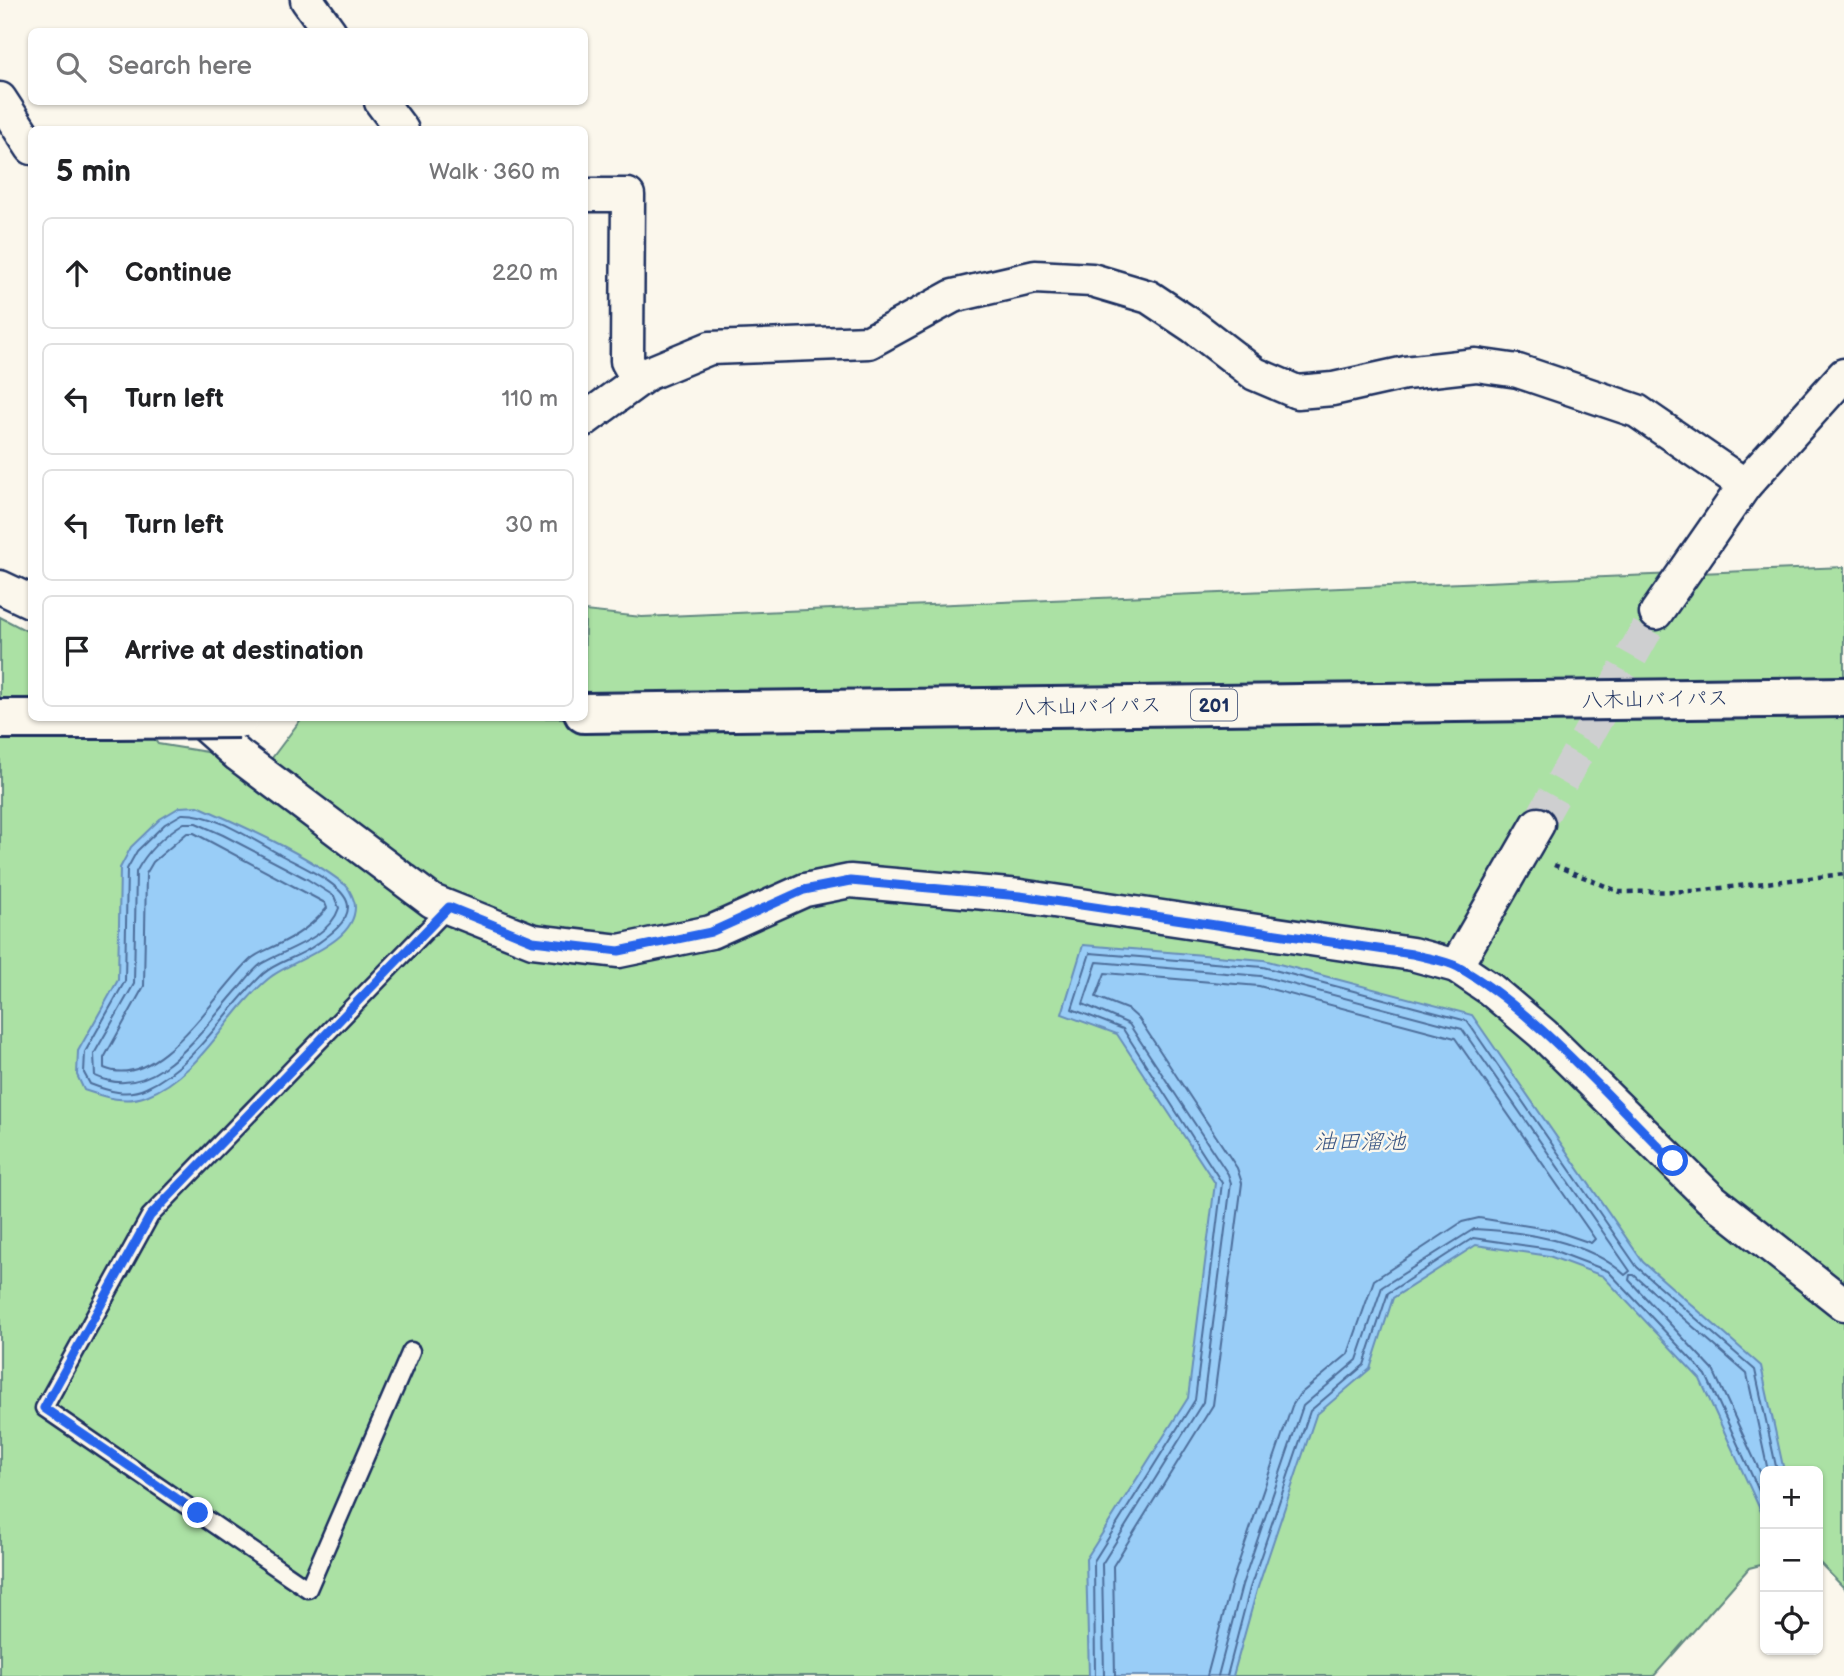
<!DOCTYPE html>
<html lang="en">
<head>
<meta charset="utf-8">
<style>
  body { margin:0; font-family:"Balsamiq Sans","Klee One",sans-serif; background:#f6f6f6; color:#202124 }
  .controls { position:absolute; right:21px; bottom:21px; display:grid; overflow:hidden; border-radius:10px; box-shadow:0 2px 5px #0004 }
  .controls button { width:63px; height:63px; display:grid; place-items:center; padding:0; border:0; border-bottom:2px solid #e0e0e0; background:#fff; color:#202124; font:35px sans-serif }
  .stop { position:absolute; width:21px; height:21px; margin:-16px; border:5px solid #2563eb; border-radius:50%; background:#fff }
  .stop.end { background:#2563eb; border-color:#fff; box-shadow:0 2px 7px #0008 }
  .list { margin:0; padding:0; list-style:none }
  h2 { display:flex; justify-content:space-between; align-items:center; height:91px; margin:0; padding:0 28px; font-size:30px }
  h2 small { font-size:23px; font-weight:400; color:#757577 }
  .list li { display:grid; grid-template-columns:46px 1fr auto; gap:21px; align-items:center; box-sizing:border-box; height:112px; margin:0 14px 14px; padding:0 14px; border:2px solid #e0e0e0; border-radius:10px }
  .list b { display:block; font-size:26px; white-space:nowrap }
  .list em { font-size:23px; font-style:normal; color:#757577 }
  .icon { flex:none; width:38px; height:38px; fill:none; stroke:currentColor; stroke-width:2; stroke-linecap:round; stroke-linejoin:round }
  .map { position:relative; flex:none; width:1844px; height:1676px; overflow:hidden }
  .search { position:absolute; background:#fff; box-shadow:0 2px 5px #0004; left:28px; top:28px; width:560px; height:77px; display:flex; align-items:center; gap:18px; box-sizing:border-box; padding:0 24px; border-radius:10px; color:#757577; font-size:26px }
  .panel { position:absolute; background:#fff; box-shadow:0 2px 5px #0004; left:28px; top:126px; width:560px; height:595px; border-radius:10px }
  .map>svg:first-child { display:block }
  .green { fill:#abe1a4; stroke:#638881; stroke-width:2 }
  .water { fill:#99cdf7; stroke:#678eba; stroke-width:2 }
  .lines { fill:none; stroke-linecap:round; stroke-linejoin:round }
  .shore { stroke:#4d6e9b; stroke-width:2 }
  .minor-tunnel { stroke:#cecfd0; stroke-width:32; stroke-dasharray:32 16; stroke-linecap:butt }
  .service-casing { stroke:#1b2f5e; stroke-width:21 }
  .minor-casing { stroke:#1b2f5e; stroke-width:37 }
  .trunk-casing { stroke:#1b2f5e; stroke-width:44 }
  .path { stroke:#1b2f5e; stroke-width:4.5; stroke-dasharray:5 5; stroke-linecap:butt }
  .service { stroke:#fbf7ec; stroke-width:16 }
  .minor { stroke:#fbf7ec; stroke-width:32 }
  .trunk { stroke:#fbf7ec; stroke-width:38 }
  .trunk-bridge-casing { stroke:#1b2f5e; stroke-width:44; stroke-linecap:butt }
  .trunk-bridge { stroke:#fbf7ec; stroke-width:38 }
  .route { stroke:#2563eb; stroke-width:9 }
  .labels { text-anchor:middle; stroke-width:5; stroke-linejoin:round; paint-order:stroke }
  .shield { fill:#fbf7ec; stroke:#5e6b89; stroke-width:2 }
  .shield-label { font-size:19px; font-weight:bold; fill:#1b2f5e }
  .street-label { font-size:21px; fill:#1b2f5e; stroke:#fbf7ec }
  .water-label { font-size:23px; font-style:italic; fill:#3a5684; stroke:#fbf7ec }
</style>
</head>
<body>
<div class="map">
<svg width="1844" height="1676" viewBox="0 0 1844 1676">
  <rect width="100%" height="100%" fill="#fbf7ec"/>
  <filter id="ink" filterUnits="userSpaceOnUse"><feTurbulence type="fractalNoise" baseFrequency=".0143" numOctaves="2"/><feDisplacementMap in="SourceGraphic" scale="14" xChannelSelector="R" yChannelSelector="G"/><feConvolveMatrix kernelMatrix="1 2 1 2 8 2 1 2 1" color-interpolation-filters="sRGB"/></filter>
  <g filter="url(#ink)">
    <polygon class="green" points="1844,567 1844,1588 1818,1561 1818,1471 1765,1471 1765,1564 1749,1568 1654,1676 0,1676 0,617 31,633 32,718 138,718 158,744 269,762 302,718 584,718 585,611 642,617"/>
    <g class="water">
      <path d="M 198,806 C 243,826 306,854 344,884 C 349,887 355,901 355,907 C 355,945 290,960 268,979 C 225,1015 201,1075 146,1096 C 125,1104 105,1097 84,1090 L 77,1075 L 78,1051 L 118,980 L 120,868 L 131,847 L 160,819 L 180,807 Z"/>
      <polygon points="1083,945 1264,960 1472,1015 1643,1262 1761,1366 1784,1471 1765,1471 1765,1520 1700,1379 1603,1276 1549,1256 1476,1245 1393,1298 1370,1369 1316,1415 1257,1590 1233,1676 1089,1676 1086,1559 1188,1398 1215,1183 1117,1034 1062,1014"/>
    </g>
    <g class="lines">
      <g class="shore">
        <path d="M 182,814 C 215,813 251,839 279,854 C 296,864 348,885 348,907 C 348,924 325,938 314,946 C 299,957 276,962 263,974 C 224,1011 196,1065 146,1088 C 127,1097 108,1091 90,1084 L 84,1073 L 85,1052 L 125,981 L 127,869 L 137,851 L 165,824 Z"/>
        <path d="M 184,823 L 196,823 L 223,835 L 307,879 L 334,896 L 339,908 C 329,939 285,949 261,964 C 253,970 246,980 239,988 C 203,1027 157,1105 95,1076 L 94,1054 L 134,984 L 136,872 C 147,851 164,835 184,823 Z"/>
        <path d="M 187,833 L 194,833 L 325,903 L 327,908 C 313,925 295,937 275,946 C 267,950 258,953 251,959 C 216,991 159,1092 104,1068 L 104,1058 L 144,986 L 146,874 L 153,862 Z"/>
        <polyline points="1765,1476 1761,1474 1713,1370 1629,1280 1630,1275 1634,1275 1747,1374 1768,1471"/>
        <polyline points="1095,1676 1094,1561 1195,1400 1222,1183 1123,1029 1072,1009 1090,953 1263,967 1467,1021 1637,1267 1755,1370 1777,1471"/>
        <path d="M 1104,1676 L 1102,1564 L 1203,1402 L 1231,1183 L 1228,1174 L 1129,1024 L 1083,1004 L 1097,962 L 1261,976 L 1462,1029 L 1630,1271 L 1625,1275 C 1589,1241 1522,1231 1474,1229 L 1382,1287 L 1357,1360 L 1303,1406 L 1242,1585 L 1218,1676"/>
        <polyline points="1115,1676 1113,1566 1213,1405 1242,1183 1237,1168 1139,1019 1129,1010 1096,997 1105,973 1259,986 1455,1038 1595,1239 1591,1243 1553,1230 1479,1218 1462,1222 1374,1280 1348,1354 1299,1395 1292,1406 1232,1582 1207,1676"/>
        <polyline points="1227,1676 1250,1588 1310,1411 1364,1365 1388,1293 1473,1238 1550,1249 1608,1271 1706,1375 1765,1504"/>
      </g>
      <polyline class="minor-tunnel" points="1538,824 1656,613"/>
      <g class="service-casing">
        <polyline id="service" points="411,1351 308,1589 44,1408 150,1216 449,907"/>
      </g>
      <g class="minor-casing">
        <g id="minor">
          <polyline points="307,0 330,32"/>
          <polyline points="0,99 32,148"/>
          <polyline points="381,102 402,130"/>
          <polyline points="584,195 628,195 627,361 638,380"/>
          <polyline points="584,420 647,374 710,348 869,342 953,296 1035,277 1092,280 1149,297 1194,327 1255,374 1297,392 1333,389 1405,373 1476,365 1518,371 1637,411 1745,485"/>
          <polyline points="0,587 32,602"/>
          <polyline points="1656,613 1745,485 1844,375"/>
          <polyline points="196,718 238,755 432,901 533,941 619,951 711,932 805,890 850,881 1020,896 1412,954 1456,966 1490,989 1543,1034 1710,1198 1844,1304"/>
          <polyline points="1456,966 1538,824"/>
        </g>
      </g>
      <g class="trunk-casing">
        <g id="trunk">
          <polyline points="584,713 1844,697"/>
          <polyline points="0,719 113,719"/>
        </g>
      </g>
      <polyline class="path" points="1554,865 1620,892 1695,891 1844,874"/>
      <use href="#service" class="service"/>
      <use href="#minor" class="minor"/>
      <use href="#trunk" class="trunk"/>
      <g class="trunk-bridge-casing">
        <polyline id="trunk-bridge" points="113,719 239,718"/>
      </g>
      <use href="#trunk-bridge" class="trunk-bridge"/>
    </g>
  </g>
  <g class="lines" filter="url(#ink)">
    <path class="route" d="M 198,1513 L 44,1408 L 150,1216 L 449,907 L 533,941 L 619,951 L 711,932 L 804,890 L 850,881 L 1020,896 L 1412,954 C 1426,958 1445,960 1458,967 C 1531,1007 1612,1101 1673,1161"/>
  </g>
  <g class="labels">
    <rect class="shield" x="1191" y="689.5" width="46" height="31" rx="5"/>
    <g class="shield-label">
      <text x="1214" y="712">201</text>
    </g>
    <g class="street-label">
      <text transform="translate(1655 699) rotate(-1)" y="7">八木山バイパス</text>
      <text transform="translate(1088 706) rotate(-1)" y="7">八木山バイパス</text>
    </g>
    <g class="water-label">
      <text x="1360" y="1149">油田溜池</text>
    </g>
  </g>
</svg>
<div class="controls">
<button>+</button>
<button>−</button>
<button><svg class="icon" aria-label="locate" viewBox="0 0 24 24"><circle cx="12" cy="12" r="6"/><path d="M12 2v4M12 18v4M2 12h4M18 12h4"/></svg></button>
</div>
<div class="stop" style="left:1673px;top:1161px"></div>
<div class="stop end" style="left:198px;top:1513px"></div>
<div class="search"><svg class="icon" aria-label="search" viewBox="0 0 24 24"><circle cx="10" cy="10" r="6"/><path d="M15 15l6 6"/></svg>Search here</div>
<section class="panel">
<h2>5 min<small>Walk · 360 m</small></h2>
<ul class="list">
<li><svg class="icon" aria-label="ahead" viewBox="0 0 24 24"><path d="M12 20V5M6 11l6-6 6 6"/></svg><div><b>Continue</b></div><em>220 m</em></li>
<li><svg class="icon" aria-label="left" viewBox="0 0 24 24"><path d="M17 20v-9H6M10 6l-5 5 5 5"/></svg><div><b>Turn left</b></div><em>110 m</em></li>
<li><svg class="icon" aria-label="left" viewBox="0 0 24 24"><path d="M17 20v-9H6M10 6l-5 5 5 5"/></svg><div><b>Turn left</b></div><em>30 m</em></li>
<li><svg class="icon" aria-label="arrive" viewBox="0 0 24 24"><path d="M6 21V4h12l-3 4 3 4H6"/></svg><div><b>Arrive at destination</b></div></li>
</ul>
</section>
</div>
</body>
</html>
